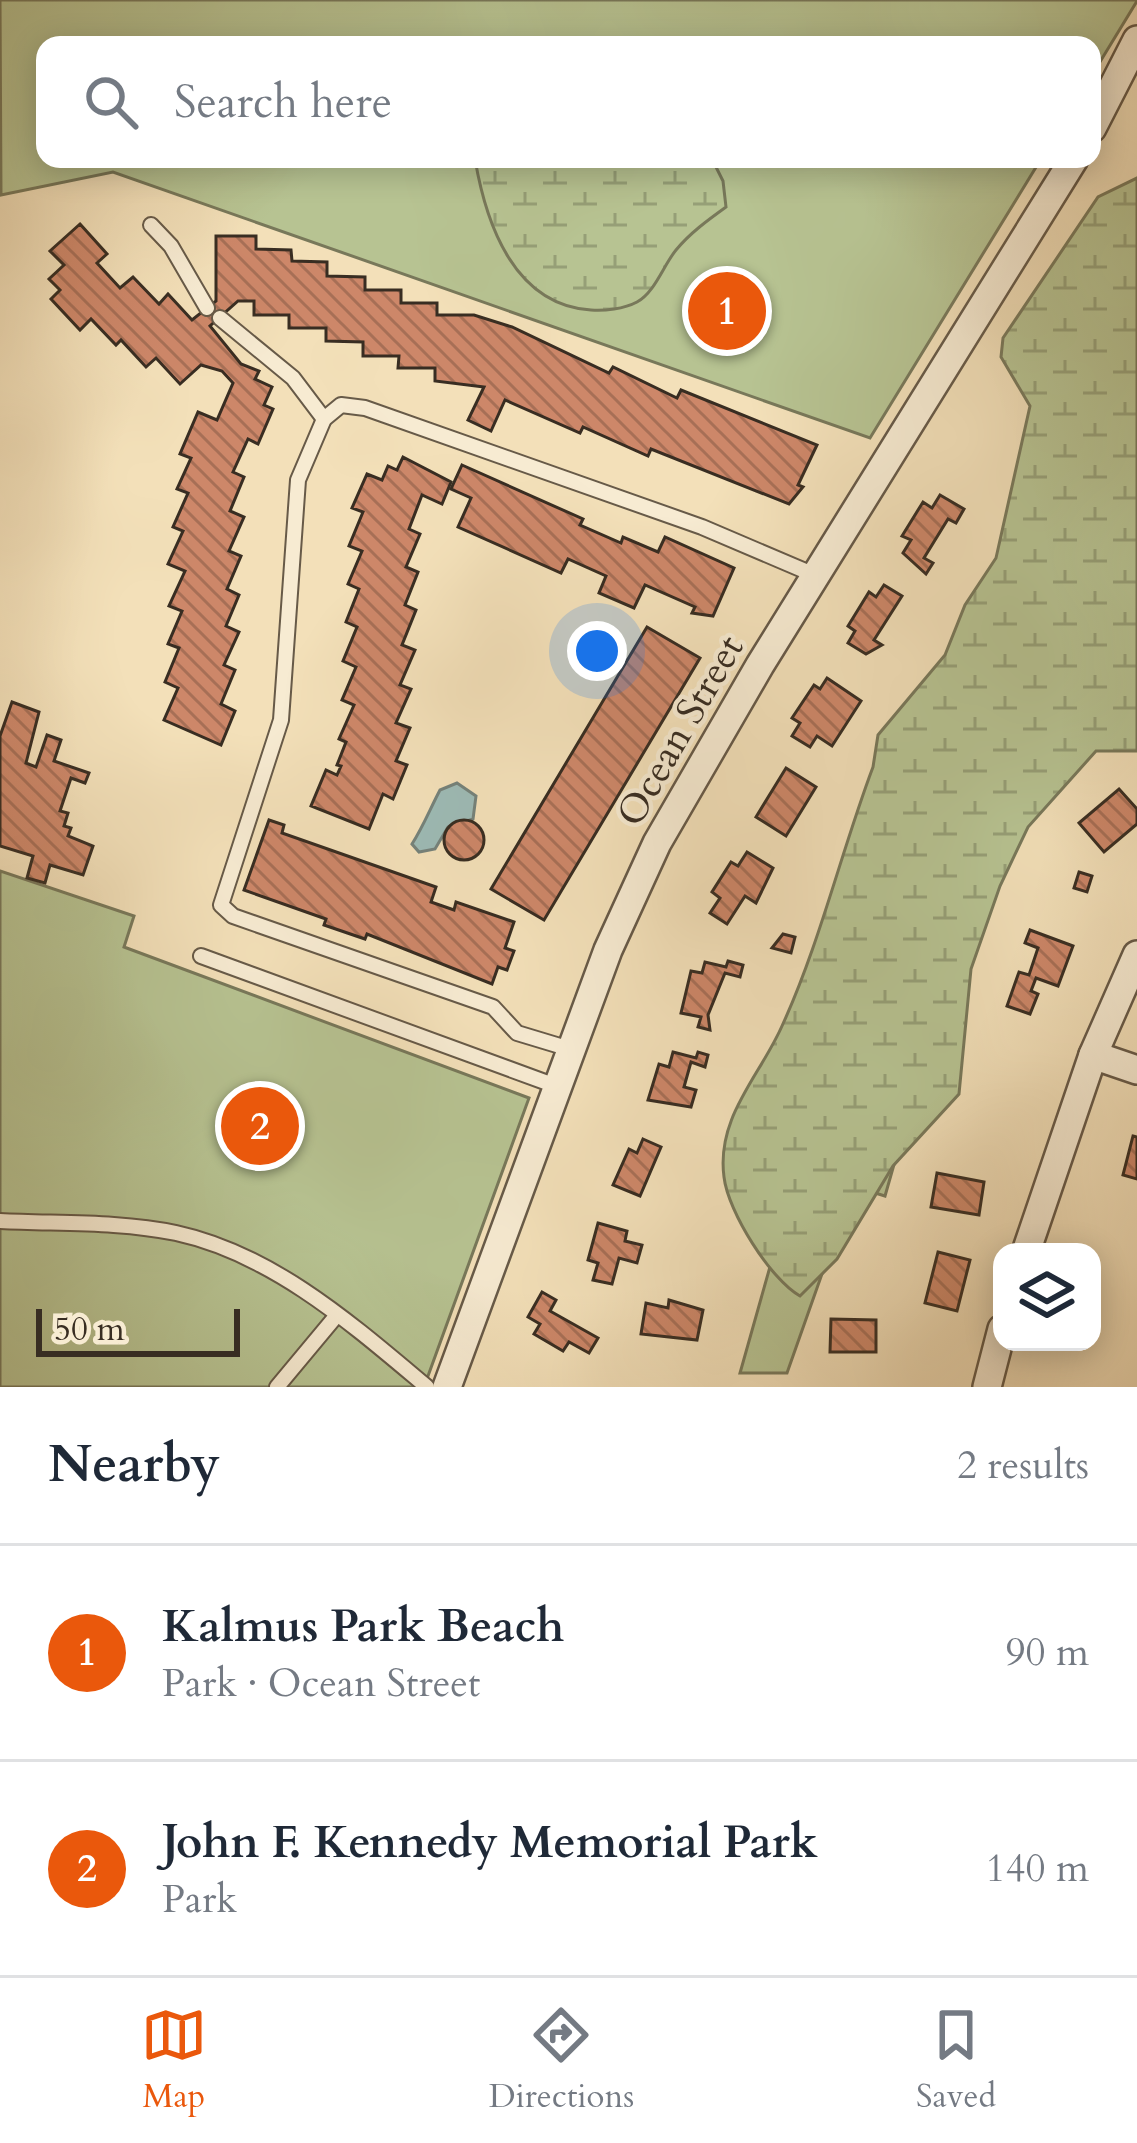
<!DOCTYPE html>
<html lang="en">
<head>
<meta charset="utf-8">
<style>
  body { margin:0; font-family:Cardo,serif; background:#f6f6f7; color:#1f2937 }
  .controls { position:absolute; right:36px; bottom:36px; display:grid; overflow:hidden; border-radius:24px; box-shadow:0 6px 30px #0003 }
  .controls button { width:108px; height:108px; display:grid; place-items:center; padding:0; border:0; border-bottom:3px solid #e0e1e3; background:#fff; color:#1f2937; font:60px sans-serif }
  .scale { position:absolute; left:36px; bottom:30px; width:204px; box-sizing:border-box; padding-left:12px; border:6px solid #382d22; border-top:0; font-size:33px; line-height:42px; white-space:nowrap; color:#382d22; -webkit-text-stroke:9px #f7ebd2; paint-order:stroke }
  .you { position:absolute; left:597px; top:651px; width:42px; height:42px; margin:-30px; border:9px solid #fff; border-radius:50%; background:#1a73e8; box-shadow:0 0 0 18px #1a73e833 }
  .badge { display:grid; place-items:center; width:78px; height:78px; border-radius:50%; background:#ea580c; color:#fff; font-size:39px; font-weight:700 }
  .pin { position:absolute; translate:-50% -50%; border:6px solid #fff; box-shadow:0 3px 12px #0006 }
  .list { margin:0; padding:0; list-style:none }
  h2 { display:flex; justify-content:space-between; align-items:center; height:156px; margin:0; padding:0 48px; font-size:51px }
  h2 small { font-size:39px; font-weight:400; color:#747a83 }
  .list li { display:grid; grid-template-columns:78px 1fr auto; gap:36px; align-items:center; box-sizing:border-box; height:216px; padding:0 48px; border-top:3px solid #e0e1e3 }
  .list b { display:block; font-size:45px; white-space:nowrap }
  .list p { margin:0; font-size:39px; white-space:nowrap; color:#747a83 }
  .list em { font-size:39px; font-style:normal; color:#747a83 }
  .icon { flex:none; width:66px; height:66px; fill:none; stroke:currentColor; stroke-width:2; stroke-linecap:round; stroke-linejoin:round }
  .map { position:relative; flex:none; width:1137px; height:1387px; overflow:hidden }
  .search { position:absolute; background:#fff; box-shadow:0 6px 30px #0003; left:36px; right:36px; top:36px; height:132px; display:flex; align-items:center; gap:30px; box-sizing:border-box; padding:0 42px; border-radius:24px; color:#747a83; font-size:45px }
  .sheet { height:588px; background:#fff }
  nav { display:flex; justify-content:space-around; align-items:center; box-sizing:border-box; height:168px; border-top:3px solid #e0e1e3; background:#fff; font-size:33px; color:#747a83 }
  nav a { display:grid; justify-items:center; gap:6px }
  nav .on { color:#ea580c }
  .map>svg:first-child { display:block }
  .green { fill:#b7c392; stroke:#78785a; stroke-width:3 }
  .wetland { fill:url(#wetland-marsh); stroke:#78785a; stroke-width:3 }
  .water { fill:#9dbbb6; stroke:#75827b; stroke-width:3 }
  .building { fill:url(#building-back-hatch); stroke:#382d22; stroke-width:3 }
  .lines { fill:none; stroke-linecap:round; stroke-linejoin:round }
  .service-casing { stroke:#675a48; stroke-width:18 }
  .minor-casing { stroke:#675a48; stroke-width:32 }
  .service { stroke:#f7ebd2; stroke-width:14 }
  .minor { stroke:#f7ebd2; stroke-width:27 }
  .labels { text-anchor:middle; stroke-width:9; stroke-linejoin:round; paint-order:stroke }
  .street-label { font-size:39px; fill:#382d22; stroke:#f7ebd2 }
</style>
</head>
<body>
<div class="map">
<svg width="1137" height="1387" viewBox="0 0 1137 1387">
  <defs>
    <pattern id="wetland-marsh" width="20" height="14" patternUnits="userSpaceOnUse" patternTransform="scale(3)"><rect width="20" height="14" fill="#b7c392"/><path d="M1 5h8M5 5V1M11 12h8M15 12V8" fill="none" stroke="#969f77"/></pattern>
    <pattern id="building-back-hatch" width="6" height="6" patternUnits="userSpaceOnUse" patternTransform="scale(3)"><rect width="6" height="6" fill="#cd8769"/><path d="M-1 5l2 2M0 0l6 6M5-1l2 2" fill="none" stroke="#a76f56"/></pattern>
  </defs>
  <rect width="100%" height="100%" fill="#f3e0b9"/>
  <filter id="stains"><feTurbulence type="fractalNoise" baseFrequency=".00167" numOctaves="4"/><feColorMatrix values="0 0 0 0 .2 0 0 0 0 .09 0 0 0 0 .02 0 0 0 .5 -.17"/></filter>
  <radialGradient id="worn" r=".72"><stop offset=".6" stop-color="#630" stop-opacity="0"/><stop offset="1" stop-color="#630" stop-opacity=".3"/></radialGradient>
  <g class="green">
    <polygon points="0,0 1137,0 1137,1 1092,75 1092,45 45,45 45,159 1041,159 870,438 113,172 1,195"/>
    <polygon points="0,871 134,916 124,947 529,1098 424,1387 0,1387"/>
    <polygon points="825,1072 911,1105 885,1196 853,1186 787,1373 740,1373"/>
  </g>
  <g class="wetland">
    <path d="M 475,159 L 712,159 L 723,181 L 726,207 C 708,220 690,233 676,250 C 663,266 655,292 637,302 C 624,309 604,311 591,310 C 514,305 486,224 475,159 Z"/>
    <path d="M 1137,178 L 1137,751 L 1096,751 L 1028,827 L 1000,886 L 971,969 L 959,1094 L 893,1166 L 837,1259 L 800,1296 C 771,1280 728,1212 724,1177 C 716,1117 760,1076 782,1026 C 820,943 841,852 873,767 L 878,735 L 945,655 L 965,605 L 996,558 L 1030,406 L 1001,357 L 1003,338 L 1098,197 Z"/>
  </g>
  <path class="water" d="M 457,783 L 476,796 L 473,819 L 448,827 L 435,849 L 419,852 L 412,844 C 423,827 430,809 440,790 Z"/>
  <g class="building">
    <polygon points="80,224 107,254 97,263 120,288 133,277 159,304 168,294 192,320 216,301 216,236 256,236 256,249 291,250 292,261 327,262 327,276 365,277 365,290 401,290 401,303 437,303 437,315 474,315 512,327 609,373 613,367 677,398 681,390 817,445 798,485 803,487 789,504 651,449 648,456 583,427 580,433 505,400 491,431 468,420 484,387 435,381 435,368 398,368 399,356 363,356 363,342 326,341 326,328 289,328 289,315 254,315 254,301 238,301 210,326 241,364 259,371 255,379 272,387 264,405 273,409 258,444 248,439 233,472 244,477 230,511 244,517 229,551 241,556 227,589 239,595 226,626 239,632 224,665 235,670 221,704 235,711 221,745 164,720 178,688 165,682 179,648 168,644 182,611 169,606 185,571 168,564 183,531 173,527 188,493 177,489 191,458 180,454 198,412 217,420 233,383 222,371 201,365 180,384 156,358 146,367 121,340 116,345 91,319 80,330 51,299 60,290 49,279 64,265 50,251"/>
    <polygon points="403,457 451,482 442,504 422,495 409,529 420,534 406,567 418,572 405,605 416,610 402,645 415,650 400,685 411,689 396,723 410,728 396,761 407,765 393,799 383,794 369,829 311,806 326,770 337,775 341,766 337,765 346,742 339,739 354,705 342,700 356,667 343,661 357,627 346,622 359,589 348,584 362,551 349,546 363,512 352,508 367,474 382,480 388,466 397,470"/>
    <polygon points="462,465 583,519 580,525 621,543 623,537 658,552 665,537 734,568 713,616 692,613 695,607 645,585 634,608 599,593 606,576 568,559 561,573 458,527 471,498 451,489"/>
    <polygon points="940,495 964,509 956,523 948,519 924,558 933,563 926,574 903,553 911,540 902,536 923,502 932,508"/>
    <polygon points="884,585 902,596 874,640 882,645 866,654 848,643 855,631 848,626 869,592 876,597"/>
    <polygon points="647,627 700,658 544,920 491,889"/>
    <polygon points="827,678 861,701 832,746 817,736 810,747 792,736 800,723 792,718 814,685 820,689"/>
    <polygon points="12,702 39,712 26,763 36,767 47,735 61,740 54,761 89,773 85,783 71,778 60,811 68,813 64,826 71,828 68,836 93,846 83,875 50,865 45,883 27,878 33,856 0,846 0,736"/>
    <polygon points="786,768 816,787 786,836 756,817"/>
    <polygon points="1119,789 1137,809 1137,824 1104,852 1079,823"/>
    <polygon points="269,820 284,825 282,833 436,887 431,902 454,910 456,902 514,922 505,948 514,951 507,970 498,967 492,984 367,934 365,939 324,925 326,919 244,890"/>
    <circle cx="464" cy="840" r="20"/>
    <polygon points="747,852 773,868 756,903 745,896 727,924 710,913 720,898 712,892 731,862 738,866"/>
    <polygon points="1079,872 1092,876 1087,892 1074,888"/>
    <polygon points="1030,930 1073,946 1058,986 1036,978 1031,991 1038,994 1030,1014 1007,1006 1019,972 1029,975 1038,948 1025,943"/>
    <polygon points="783,934 795,937 791,953 772,948"/>
    <polygon points="728,961 743,965 740,977 725,973 708,1015 710,1030 698,1027 701,1017 681,1013 691,971 702,973 705,962 726,967"/>
    <polygon points="673,1052 696,1058 698,1052 708,1055 705,1067 691,1062 684,1087 696,1090 691,1107 648,1100 659,1064 669,1067"/>
    <polygon points="1133,1136 1137,1137 1137,1179 1123,1175"/>
    <polygon points="643,1139 661,1147 640,1196 613,1185 629,1149 637,1153"/>
    <polygon points="937,1173 984,1182 979,1215 931,1207"/>
    <polygon points="598,1223 627,1231 625,1241 642,1245 637,1263 619,1258 612,1284 593,1280 598,1263 588,1260"/>
    <polygon points="938,1252 970,1260 957,1311 925,1303"/>
    <polygon points="542,1292 556,1300 550,1311 598,1338 589,1353 569,1342 563,1351 534,1334 540,1324 528,1317"/>
    <polygon points="669,1300 703,1310 697,1340 641,1334 646,1303 668,1308"/>
    <polygon points="831,1319 876,1320 876,1352 830,1352"/>
  </g>
  <g class="lines">
    <g class="service-casing">
      <g id="service">
        <polyline points="151,225 171,246 207,308"/>
        <polyline points="220,318 293,378 324,419"/>
        <polyline points="201,956 556,1086"/>
        <polyline points="570,1049 517,1033 493,1007 233,916 221,905 281,720 298,480 324,419 341,405 365,408 702,527 817,576"/>
        <path d="M 0,1221 C 58,1224 119,1221 176,1233 C 273,1254 353,1325 427,1387"/>
        <polyline points="277,1387 337,1315"/>
      </g>
    </g>
    <g class="minor-casing">
      <g id="minor">
        <polyline points="1092,128 1137,40"/>
        <polyline points="1093,1055 1137,1070"/>
        <polyline points="1026,1252 1093,1055 1137,955"/>
        <polyline points="447,1387 608,950 657,843 760,665 1074,159"/>
        <polyline points="987,1387 1002,1329"/>
      </g>
    </g>
    <use href="#service" class="service"/>
    <use href="#minor" class="minor"/>
  </g>
  <g class="labels">
    <g class="street-label">
      <text transform="translate(679 730) rotate(-60)" y="14">Ocean Street</text>
    </g>
  </g>
  <rect width="100%" height="100%" filter="url(#stains)"/>
  <rect width="100%" height="100%" fill="url(#worn)"/>
</svg>
<div class="controls">
<button><svg class="icon" aria-label="layers" viewBox="0 0 24 24"><path d="M12 4l9 5-9 5-9-5zM3 14l9 5 9-5"/></svg></button>
</div>
<div class="scale">50 m</div>
<div class="you"></div>
<div class="pin badge" style="left:727px;top:311px">1</div>
<div class="pin badge" style="left:260px;top:1126px">2</div>
<div class="search"><svg class="icon" aria-label="search" viewBox="0 0 24 24"><circle cx="10" cy="10" r="6"/><path d="M15 15l6 6"/></svg>Search here</div>
</div>
<section class="sheet">
<h2>Nearby<small>2 results</small></h2>
<ul class="list">
<li><span class="badge">1</span><div><b>Kalmus Park Beach</b><p>Park · Ocean Street</p></div><em>90 m</em></li>
<li><span class="badge">2</span><div><b>John F. Kennedy Memorial Park</b><p>Park</p></div><em>140 m</em></li>
</ul>
</section>
<nav>
<a class="on"><svg class="icon" aria-label="map" viewBox="0 0 24 24"><path d="M3 6l6-2 6 2 6-2v14l-6 2-6-2-6 2zM9 4v14M15 6v14"/></svg>Map</a>
<a><svg class="icon" aria-label="directions" viewBox="0 0 24 24"><path d="M12 3l9 9-9 9-9-9zM9 14v-3h6M13 9l2 2-2 2"/></svg>Directions</a>
<a><svg class="icon" aria-label="saved" viewBox="0 0 24 24"><path d="M7 4h10v16l-5-4-5 4z"/></svg>Saved</a>
</nav>
</body>
</html>
